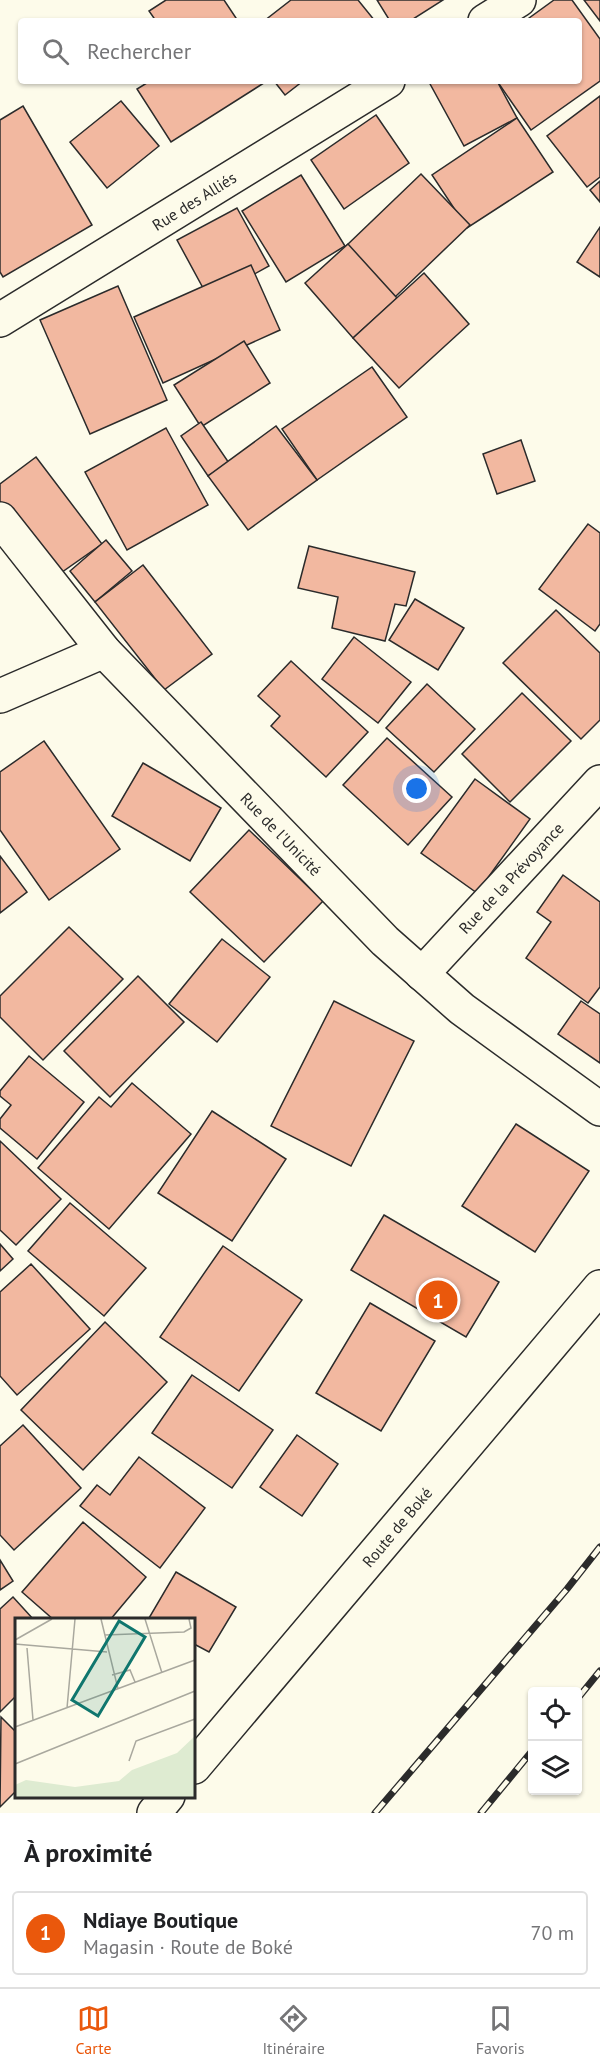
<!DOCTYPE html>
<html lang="fr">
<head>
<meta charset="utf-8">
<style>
  body { margin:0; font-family:"PT Sans",sans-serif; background:#f6f6f6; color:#202124 }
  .controls { position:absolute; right:18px; bottom:18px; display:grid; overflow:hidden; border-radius:6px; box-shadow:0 2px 4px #0004 }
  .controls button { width:54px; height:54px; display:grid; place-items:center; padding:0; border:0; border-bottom:2px solid #e0e0e0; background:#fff; color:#202124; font:30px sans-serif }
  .you { position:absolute; left:417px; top:789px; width:21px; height:21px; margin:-15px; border:4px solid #fff; border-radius:50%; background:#1a73e8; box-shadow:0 0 0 9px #1a73e833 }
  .badge { display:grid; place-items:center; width:39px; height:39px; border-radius:50%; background:#ea580c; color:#fff; font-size:20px; font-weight:700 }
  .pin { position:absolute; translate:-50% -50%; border:3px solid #fff; box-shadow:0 2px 6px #0006 }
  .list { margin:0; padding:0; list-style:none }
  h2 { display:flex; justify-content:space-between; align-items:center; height:78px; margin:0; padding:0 24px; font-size:26px }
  h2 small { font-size:20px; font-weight:400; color:#757577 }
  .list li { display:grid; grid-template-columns:39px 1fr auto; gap:18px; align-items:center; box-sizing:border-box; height:84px; margin:0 12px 12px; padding:0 12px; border:2px solid #e0e0e0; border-radius:6px }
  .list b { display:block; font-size:22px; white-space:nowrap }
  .list p { margin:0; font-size:20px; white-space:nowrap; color:#757577 }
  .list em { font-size:20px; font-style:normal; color:#757577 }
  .icon { flex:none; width:33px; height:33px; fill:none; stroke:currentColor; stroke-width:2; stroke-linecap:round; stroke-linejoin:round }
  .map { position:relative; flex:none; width:600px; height:1813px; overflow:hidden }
  .search { position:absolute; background:#fff; box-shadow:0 2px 4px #0004; left:18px; right:18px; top:18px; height:66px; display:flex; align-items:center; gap:15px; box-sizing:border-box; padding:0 21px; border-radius:6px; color:#757577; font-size:22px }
  .sheet { height:174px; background:#fff }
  nav { display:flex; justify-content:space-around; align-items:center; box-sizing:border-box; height:84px; border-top:2px solid #e0e0e0; background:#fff; font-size:16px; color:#757577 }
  nav a { display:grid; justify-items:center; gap:3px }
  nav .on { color:#ea580c }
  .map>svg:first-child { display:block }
  .building { fill:#f2b8a0; stroke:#2b2b2b; stroke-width:1.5 }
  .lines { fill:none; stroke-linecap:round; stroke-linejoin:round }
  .minor-casing { stroke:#2b2b2b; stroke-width:36 }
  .primary-casing { stroke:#2b2b2b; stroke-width:36 }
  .minor { stroke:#fdfbea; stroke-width:33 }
  .primary { stroke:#fdfbea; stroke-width:33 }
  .rail-casing { stroke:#2b2b2b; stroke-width:7 }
  .rail { stroke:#fdfbea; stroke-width:4.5; stroke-dasharray:14; stroke-linecap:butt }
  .labels { text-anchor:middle; stroke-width:4.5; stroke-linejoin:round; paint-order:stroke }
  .street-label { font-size:16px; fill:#2b2b2b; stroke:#fdfbea }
  .inset-road { fill:none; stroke:#a9a89e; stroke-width:1.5 }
  .view { fill:#0f766e; fill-opacity:0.15; stroke:#0f766e; stroke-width:3 }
  .inset-edge { fill:none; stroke:#2b2b2b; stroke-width:3 }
</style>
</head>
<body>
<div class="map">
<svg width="600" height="1813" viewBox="0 0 600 1813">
  <rect width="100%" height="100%" fill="#fdfbea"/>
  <g class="building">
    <polygon points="166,0 224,0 238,21 156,21 149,11"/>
    <polygon points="291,0 358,0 375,21 264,21"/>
    <polygon points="377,0 443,0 410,21 390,21"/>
    <polygon points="554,0 572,0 600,39 600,81 531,130 497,81 579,81 579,21 525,21"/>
    <polygon points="584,0 600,0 600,21"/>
    <polygon points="150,81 267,81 171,142 137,89"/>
    <polygon points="274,81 303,81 285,95"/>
    <polygon points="497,81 517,118 464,146 429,82"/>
    <polygon points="600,96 600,177 587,187 547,136"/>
    <polygon points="121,101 159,146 107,188 70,142"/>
    <polygon points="23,106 92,225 3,277 0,272 0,120"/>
    <polygon points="376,115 409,163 344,209 311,160"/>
    <polygon points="517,118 553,172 467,228 432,175"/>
    <polygon points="421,174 470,225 395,297 346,246"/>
    <polygon points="301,175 345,246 286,282 242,211"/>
    <polygon points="600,181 600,202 590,190"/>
    <polygon points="237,208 269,266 209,299 177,240"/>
    <polygon points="600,227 600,277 577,262"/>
    <polygon points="348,244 397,298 353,338 305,283"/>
    <polygon points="251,265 280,330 163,383 134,317"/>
    <polygon points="424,273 469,324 399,388 353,338"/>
    <polygon points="118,286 167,400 90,434 40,320"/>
    <polygon points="244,341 270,383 201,427 174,385"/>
    <polygon points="372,367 407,417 317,480 282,429"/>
    <polygon points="201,422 229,463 208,476 181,436"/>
    <polygon points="276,426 317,480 248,530 208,476"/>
    <polygon points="166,428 208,505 127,550 85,472"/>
    <polygon points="521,440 535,481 497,494 483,454"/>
    <polygon points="36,457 102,544 55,577 0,504 0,484"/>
    <polygon points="588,524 600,533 600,624 595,631 539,589"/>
    <polygon points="106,540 132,571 95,602 70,571"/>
    <polygon points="309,546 415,572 406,606 395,604 385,641 332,628 338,597 298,588"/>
    <polygon points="143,565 212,654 164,690 95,602"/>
    <polygon points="415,599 464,628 438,670 389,640"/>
    <polygon points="556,610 600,653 600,720 581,739 503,663"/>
    <polygon points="354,637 411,682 378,723 322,679"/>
    <polygon points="291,661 368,732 326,777 271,726 280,716 258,696"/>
    <polygon points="427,684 475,729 434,772 386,728"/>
    <polygon points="522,693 571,741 510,802 462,754"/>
    <polygon points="387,738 452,797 408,845 343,785"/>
    <polygon points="44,741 120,849 49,900 0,830 0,772"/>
    <polygon points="143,763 221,808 190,861 112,816"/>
    <polygon points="475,779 530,819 477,893 421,853"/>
    <polygon points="249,830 323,901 264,962 190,892"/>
    <polygon points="0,856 27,892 0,913"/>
    <polygon points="563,875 600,902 600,987 588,1003 526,958 551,922 537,912"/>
    <polygon points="69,927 123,979 43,1060 0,1017 0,996"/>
    <polygon points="222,939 270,977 217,1042 169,1004"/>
    <polygon points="138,976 184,1022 110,1097 64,1051"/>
    <polygon points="334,1001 414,1041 351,1166 271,1126"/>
    <polygon points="581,1001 600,1014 600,1063 558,1034"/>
    <polygon points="29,1056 84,1102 37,1159 0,1128 0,1119 11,1105 0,1096 0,1091"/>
    <polygon points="132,1083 191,1134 109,1229 38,1168 99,1097 111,1107"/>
    <polygon points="212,1111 286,1159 232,1241 158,1193"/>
    <polygon points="516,1124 589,1171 535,1252 462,1206"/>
    <polygon points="0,1141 61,1199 16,1245 0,1230"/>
    <polygon points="70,1203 146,1268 104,1316 28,1251"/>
    <polygon points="384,1215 499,1282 466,1337 351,1270"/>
    <polygon points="0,1244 13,1259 0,1271"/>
    <polygon points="223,1246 302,1300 239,1391 160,1337"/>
    <polygon points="31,1264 90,1329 17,1395 0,1376 0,1292"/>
    <polygon points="370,1303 435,1341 381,1431 316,1393"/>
    <polygon points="105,1322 167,1382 83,1470 21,1410"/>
    <polygon points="192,1375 273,1430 232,1488 152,1433"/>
    <polygon points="23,1425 81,1488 14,1550 0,1535 0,1446"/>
    <polygon points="297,1435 338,1464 302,1516 260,1487"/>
    <polygon points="139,1457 205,1508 160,1568 80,1506 97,1485 110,1495"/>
    <polygon points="83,1522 146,1577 110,1620 54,1620 22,1592"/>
    <polygon points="0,1560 13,1581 0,1590"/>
    <polygon points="176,1572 236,1607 209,1652 194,1644 194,1620 152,1620 149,1618"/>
    <polygon points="13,1597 34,1620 16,1620 16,1696 0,1712 0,1609"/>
    <polygon points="1,1717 16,1732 16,1791 0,1807"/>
  </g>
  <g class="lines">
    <g class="minor-casing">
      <g id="minor">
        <polyline points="485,21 519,0"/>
        <polyline points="0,320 388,81"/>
        <polyline points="0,519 104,651 385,941 462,1009 600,1109"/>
        <polyline points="0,696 104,651"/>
        <polyline points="422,974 600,782"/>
      </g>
    </g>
    <g class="primary-casing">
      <g id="primary">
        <polyline points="194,1767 600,1287"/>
        <polyline points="154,1813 168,1796"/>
      </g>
    </g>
    <use href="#minor" class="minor"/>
    <use href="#primary" class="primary"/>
    <g class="rail-casing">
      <g id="rail">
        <polyline points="578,1698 600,1671"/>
        <polyline points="375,1813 567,1589 600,1547"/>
        <polyline points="481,1813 532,1751"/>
      </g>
    </g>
    <use href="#rail" class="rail"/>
  </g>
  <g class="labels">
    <g class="street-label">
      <text transform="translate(194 201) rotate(-32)" y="6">Rue des Alliés</text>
      <text transform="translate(281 834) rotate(46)" y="6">Rue de l'Unicité</text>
      <text transform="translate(511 878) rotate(-47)" y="6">Rue de la Prévoyance</text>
      <text transform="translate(397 1527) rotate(-50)" y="6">Route de Boké</text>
    </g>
  </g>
  <g transform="translate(15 1618)">
    <rect width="180" height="180" fill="#fdfbea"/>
    <path d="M 180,118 L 180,179 L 0,179 L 0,167 L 11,162 L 60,169 L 104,163 L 117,152 L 162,135 Z" fill="#deebd1"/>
    <path class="inset-road" d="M 86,1 L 103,71M 130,1 L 147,55M 90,17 L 169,14 L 176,10 L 174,1M 0,22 L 37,1M 0,26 L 92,34M 12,30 L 18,102M 97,57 L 115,52 L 120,64M 52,90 L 60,1M 0,109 L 180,42M 114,143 L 121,123 L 180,101M 0,146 L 180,73"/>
    <path class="view" d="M 104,3 L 130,19 L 83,98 L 57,82 Z"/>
    <rect width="180" height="180" class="inset-edge"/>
  </g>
</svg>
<div class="controls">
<button><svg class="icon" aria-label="locate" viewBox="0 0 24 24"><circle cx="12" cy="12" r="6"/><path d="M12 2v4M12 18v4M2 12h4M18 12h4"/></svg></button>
<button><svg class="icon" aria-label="layers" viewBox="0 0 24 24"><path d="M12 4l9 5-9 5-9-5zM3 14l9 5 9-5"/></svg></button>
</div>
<div class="you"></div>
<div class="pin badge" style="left:438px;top:1300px">1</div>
<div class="search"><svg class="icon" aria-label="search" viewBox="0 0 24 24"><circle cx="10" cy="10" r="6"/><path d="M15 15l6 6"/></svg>Rechercher</div>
</div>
<section class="sheet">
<h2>À proximité<small></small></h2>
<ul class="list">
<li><span class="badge">1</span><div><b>Ndiaye Boutique</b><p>Magasin · Route de Boké</p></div><em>70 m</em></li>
</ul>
</section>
<nav>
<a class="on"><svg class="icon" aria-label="map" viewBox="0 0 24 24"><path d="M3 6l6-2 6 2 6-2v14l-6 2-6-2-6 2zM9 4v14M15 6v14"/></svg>Carte</a>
<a><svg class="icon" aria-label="directions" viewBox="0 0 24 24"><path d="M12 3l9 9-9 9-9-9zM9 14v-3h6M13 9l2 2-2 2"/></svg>Itinéraire</a>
<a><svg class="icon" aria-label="saved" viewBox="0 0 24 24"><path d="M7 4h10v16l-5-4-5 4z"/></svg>Favoris</a>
</nav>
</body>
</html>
